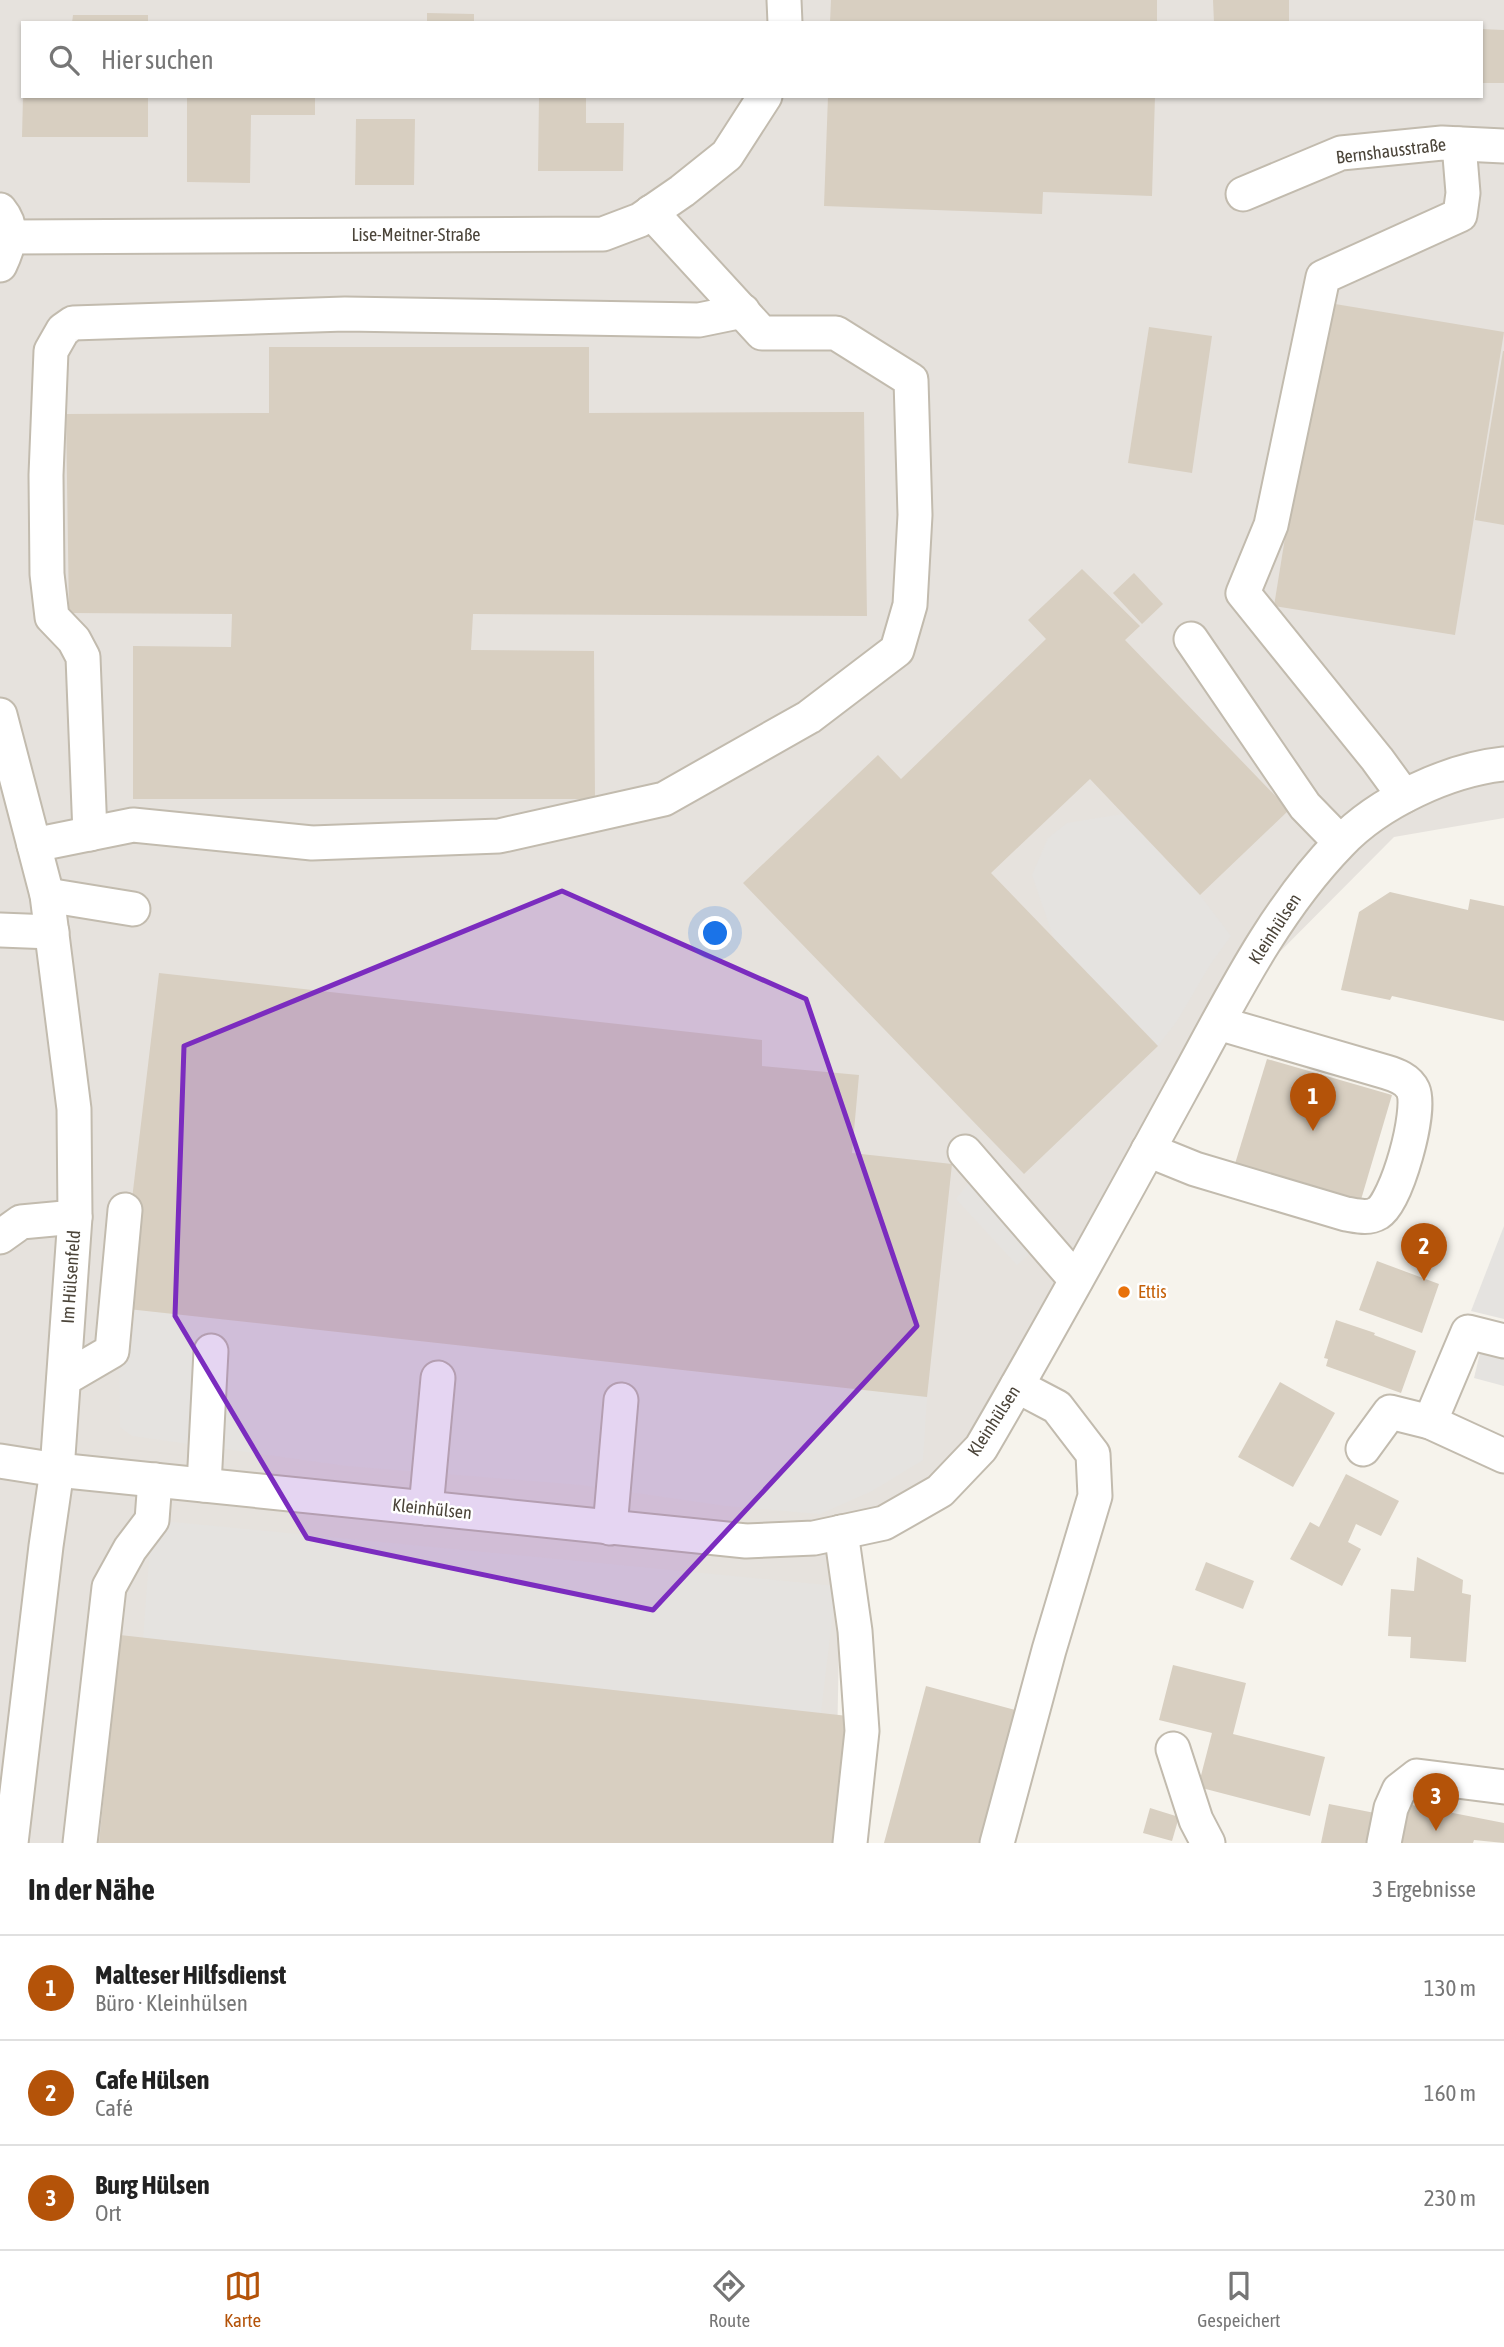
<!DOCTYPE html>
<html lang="de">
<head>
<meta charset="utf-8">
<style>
  body { margin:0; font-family:"Asap Condensed",sans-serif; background:#f2f2f2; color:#222 }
  .you { position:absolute; left:716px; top:934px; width:24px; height:24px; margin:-18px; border:5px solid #fff; border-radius:50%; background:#1a73e8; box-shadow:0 0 0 10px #1a73e833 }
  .badge { display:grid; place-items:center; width:46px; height:46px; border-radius:50%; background:#b45309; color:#fff; font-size:23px; font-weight:700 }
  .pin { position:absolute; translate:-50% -58px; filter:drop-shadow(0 2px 4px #0008) }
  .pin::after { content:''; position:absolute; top:37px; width:24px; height:21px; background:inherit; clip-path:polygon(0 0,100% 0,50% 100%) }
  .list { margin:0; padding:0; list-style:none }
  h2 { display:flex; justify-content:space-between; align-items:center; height:91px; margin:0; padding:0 28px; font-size:30px }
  h2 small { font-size:23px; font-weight:400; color:#767676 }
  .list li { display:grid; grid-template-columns:46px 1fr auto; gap:21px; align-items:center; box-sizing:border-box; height:105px; padding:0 28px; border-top:2px solid #e0e0e0 }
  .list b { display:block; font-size:26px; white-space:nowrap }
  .list p { margin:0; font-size:23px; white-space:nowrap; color:#767676 }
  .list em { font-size:23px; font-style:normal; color:#767676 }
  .icon { flex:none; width:38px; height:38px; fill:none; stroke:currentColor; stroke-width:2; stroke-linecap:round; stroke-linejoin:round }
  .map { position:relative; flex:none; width:1504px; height:1843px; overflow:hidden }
  .search { position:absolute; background:#fff; box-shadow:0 2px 5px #0004; left:21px; right:21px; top:21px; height:77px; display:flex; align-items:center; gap:18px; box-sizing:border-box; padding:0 24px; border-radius:0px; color:#767676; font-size:26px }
  .sheet { height:406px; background:#fff }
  nav { display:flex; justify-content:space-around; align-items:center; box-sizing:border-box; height:98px; border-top:2px solid #e0e0e0; background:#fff; font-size:19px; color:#767676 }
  nav a { display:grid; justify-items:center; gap:4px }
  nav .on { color:#b45309 }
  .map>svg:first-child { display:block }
  .industrial { fill:#e6e2dd; fill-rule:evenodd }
  .parking { fill:#e5e3e0 }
  .building { fill:#d8cfc1 }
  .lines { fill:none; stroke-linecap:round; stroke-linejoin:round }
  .minor-casing { stroke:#c2bbae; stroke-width:37 }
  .minor { stroke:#fff; stroke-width:33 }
  .marked { fill:#7b2cbf; fill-opacity:0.2; stroke:#7b2cbf; stroke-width:5; stroke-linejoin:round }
  .food-dot { fill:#e8710a; stroke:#fff; stroke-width:2.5 }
  .labels { text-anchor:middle; stroke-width:5; stroke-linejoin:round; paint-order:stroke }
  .street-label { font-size:18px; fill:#4b4439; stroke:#fff }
  .food-label { font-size:18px; fill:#c56008; stroke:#fff; text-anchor:start }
</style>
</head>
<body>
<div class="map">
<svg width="1504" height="1843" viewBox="0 0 1504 1843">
  <rect width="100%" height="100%" fill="#f6f3ec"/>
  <path class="industrial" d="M 0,0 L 1504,0 L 1504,818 L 1394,837 L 1213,1019 L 951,1491 L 841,1546 L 835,1843 L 0,1843 ZM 23,23 L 1481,23 L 1481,96 L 23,96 Z"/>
  <g class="parking">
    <polygon points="1123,814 1200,895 1231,936 1210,965 1177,1021 1158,1046 1054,939 1032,875 1048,838 1067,823"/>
    <polygon points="969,1182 1034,1250 1017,1265 956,1199"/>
    <polygon points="1504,1226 1504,1319 1471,1311"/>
    <polygon points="119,1308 927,1397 923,1460 872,1491 820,1514 726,1506 581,1485 347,1466 132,1436 120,1427"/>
    <polygon points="1480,1353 1504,1359 1504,1386 1474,1378"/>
    <polygon points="152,1520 836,1586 821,1713 143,1638"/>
  </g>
  <g class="building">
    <polygon points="831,0 1157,0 1157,23 830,23"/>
    <polygon points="1213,0 1289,0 1289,23 1214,23"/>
    <polygon points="427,13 474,14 474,23 427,23"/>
    <polygon points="73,15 148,15 148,23 72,23"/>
    <polygon points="1481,29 1504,30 1504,83 1481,83"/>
    <polygon points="23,96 148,96 148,137 22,137"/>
    <polygon points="187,96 315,96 315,115 251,115 250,183 187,182"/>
    <polygon points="539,96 586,96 586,123 624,123 623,171 538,171"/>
    <polygon points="828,96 1155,96 1152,196 1043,192 1042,214 824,206"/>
    <polygon points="356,119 415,119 414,185 355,185"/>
    <polygon points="1323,302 1504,332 1455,635 1274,606"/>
    <polygon points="1149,327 1212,336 1192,473 1128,463"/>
    <polygon points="269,347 589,347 589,413 864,412 867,616 473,614 471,650 594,651 595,799 133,799 133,646 231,647 232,614 69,613 66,414 269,413"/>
    <polygon points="1503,351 1504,351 1504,525 1475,520"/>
    <polygon points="1082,569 1140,626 1125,640 1289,810 1200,895 1090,779 991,873 1158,1046 1024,1174 743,883 878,755 901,779 1046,639 1028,620"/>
    <polygon points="1134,573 1163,604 1142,624 1113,593"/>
    <polygon points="1390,892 1468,910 1470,899 1504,906 1504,1021 1392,996 1390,1000 1341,990 1359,912"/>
    <polygon points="159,973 762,1040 762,1066 859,1075 852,1153 952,1164 927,1397 119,1308"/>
    <polygon points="1267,1059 1392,1095 1360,1203 1234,1167"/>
    <polygon points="1377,1261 1439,1284 1422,1333 1359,1310"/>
    <polygon points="1336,1320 1375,1333 1374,1335 1416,1351 1401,1393 1326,1366 1328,1359 1324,1358"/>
    <polygon points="1280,1382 1335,1413 1293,1487 1238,1457"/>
    <polygon points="1346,1474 1399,1501 1381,1536 1356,1524 1348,1542 1361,1549 1342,1586 1290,1559 1310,1522 1319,1527"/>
    <polygon points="1417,1557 1463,1580 1462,1593 1471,1595 1466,1662 1410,1658 1411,1637 1388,1636 1391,1589 1414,1591"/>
    <polygon points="1206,1562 1254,1581 1243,1609 1195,1590"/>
    <polygon points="120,1635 848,1716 834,1843 99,1843"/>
    <polygon points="1173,1665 1246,1683 1233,1734 1325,1757 1310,1816 1198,1787 1212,1733 1159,1720"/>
    <polygon points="926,1686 1019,1711 983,1843 884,1843"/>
    <polygon points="1402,1803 1504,1823 1504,1843 1474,1840 1473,1843 1394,1843"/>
    <polygon points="1329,1804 1375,1813 1368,1843 1321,1843"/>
    <polygon points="1150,1808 1179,1817 1172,1841 1143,1833"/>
  </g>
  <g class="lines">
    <g class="minor-casing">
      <g id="minor">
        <polyline points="784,0 785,23"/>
        <polyline points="1243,194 1341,153 1442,143 1504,146"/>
        <path d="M 0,210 C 15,228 9,246 0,265"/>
        <polyline points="11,237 603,234 640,220 682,191 727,155 765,96"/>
        <polyline points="1191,639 1305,806 1340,842"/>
        <polyline points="0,715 47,895 74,1109 75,1217 57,1470 46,1546 11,1843"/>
        <polyline points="1404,796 1377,759 1243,593 1271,525 1323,277 1460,215 1463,193 1459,144"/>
        <polyline points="90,834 83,657 74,640 52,617 47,574 46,475 51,351 63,330 73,323 345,314 699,320 743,311"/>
        <polyline points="34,845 133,825 312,843 499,836 664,799 809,717 897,650 910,605 915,515 911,380 836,333 762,333 651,212"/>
        <polyline points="47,895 133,909"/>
        <polyline points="0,930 52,932"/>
        <path d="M 1148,1150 L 1195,1169 L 1346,1214 C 1358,1216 1368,1219 1378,1213 C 1397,1201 1422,1111 1413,1090 C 1408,1079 1396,1075 1386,1072 L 1218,1023"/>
        <polyline points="965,1152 1076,1280"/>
        <polyline points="0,1237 21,1222 75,1217"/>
        <polyline points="64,1379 112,1351 125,1210"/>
        <polyline points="1430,1422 1468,1332 1504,1341"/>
        <polyline points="1363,1449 1390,1412 1430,1422 1504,1456"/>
        <path d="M 0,1461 L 57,1470 L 746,1541 L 814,1538 L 884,1523 L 940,1491 L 981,1448 C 1050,1330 1115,1211 1180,1092 C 1227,1007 1271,914 1340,843 C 1379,802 1448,770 1504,764"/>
        <polyline points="204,1485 211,1351"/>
        <polyline points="426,1508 438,1378"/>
        <polyline points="610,1528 621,1400"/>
        <polyline points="841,1532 855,1631 862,1731 850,1843"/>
        <polyline points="1173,1749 1196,1820 1208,1843"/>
        <polyline points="80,1843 109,1587 130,1549 152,1520 155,1480"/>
        <polyline points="997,1843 1049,1650 1095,1496 1093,1454 1057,1407 1017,1386"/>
        <polyline points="1384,1843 1391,1808 1399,1790 1417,1776 1504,1787"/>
      </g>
    </g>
    <use href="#minor" class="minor"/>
  </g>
  <path class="marked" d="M 562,891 L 806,999 L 917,1326 L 653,1610 L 307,1538 L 175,1316 L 184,1046 Z"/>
  <circle class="food-dot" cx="1124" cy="1292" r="7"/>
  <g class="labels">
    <g class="street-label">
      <text transform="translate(1391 151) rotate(-7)" y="6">Bernshausstraße</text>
      <text x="416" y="241">Lise-Meitner-Straße</text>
      <text transform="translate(1275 929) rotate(-57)" y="6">Kleinhülsen</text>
      <text transform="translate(71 1277) rotate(-86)" y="6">Im Hülsenfeld</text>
      <text transform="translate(994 1421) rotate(-57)" y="6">Kleinhülsen</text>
      <text transform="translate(432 1509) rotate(6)" y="6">Kleinhülsen</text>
    </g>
    <g class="food-label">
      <text x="1138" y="1298">Ettis</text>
    </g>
  </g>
</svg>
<div class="you"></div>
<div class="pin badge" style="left:1313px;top:1131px">1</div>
<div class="pin badge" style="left:1424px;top:1281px">2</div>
<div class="pin badge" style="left:1436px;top:1831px">3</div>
<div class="search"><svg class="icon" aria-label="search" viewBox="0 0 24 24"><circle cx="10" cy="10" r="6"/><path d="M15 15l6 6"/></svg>Hier suchen</div>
</div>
<section class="sheet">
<h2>In der Nähe<small>3 Ergebnisse</small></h2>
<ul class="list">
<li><span class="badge">1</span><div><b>Malteser Hilfsdienst</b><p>Büro · Kleinhülsen</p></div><em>130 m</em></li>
<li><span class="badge">2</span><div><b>Cafe Hülsen</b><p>Café</p></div><em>160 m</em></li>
<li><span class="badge">3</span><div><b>Burg Hülsen</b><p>Ort</p></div><em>230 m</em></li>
</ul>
</section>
<nav>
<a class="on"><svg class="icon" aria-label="map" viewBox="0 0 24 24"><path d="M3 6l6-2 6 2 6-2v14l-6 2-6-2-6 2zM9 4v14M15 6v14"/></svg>Karte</a>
<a><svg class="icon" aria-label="directions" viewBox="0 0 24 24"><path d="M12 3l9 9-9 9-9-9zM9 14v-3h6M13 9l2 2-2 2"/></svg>Route</a>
<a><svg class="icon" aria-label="saved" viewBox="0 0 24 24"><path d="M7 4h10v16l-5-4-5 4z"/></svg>Gespeichert</a>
</nav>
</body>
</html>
